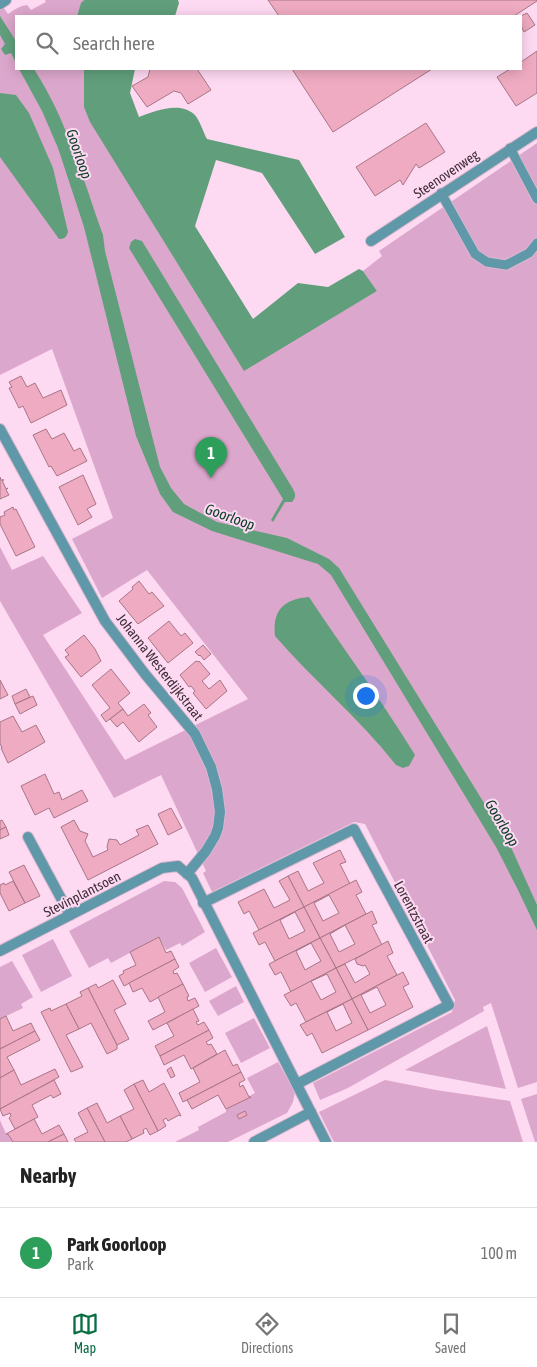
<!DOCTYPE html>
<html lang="en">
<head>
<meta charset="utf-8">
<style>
  body { margin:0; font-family:"Asap Condensed",sans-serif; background:#f6f6f6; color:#222 }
  .you { position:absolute; left:365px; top:695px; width:18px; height:18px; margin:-12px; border:4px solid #fff; border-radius:50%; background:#1a73e8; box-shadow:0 0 0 8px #1a73e833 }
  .badge { display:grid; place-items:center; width:32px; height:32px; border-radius:50%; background:#0a6e44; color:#fff; font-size:16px; font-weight:700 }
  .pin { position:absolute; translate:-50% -41px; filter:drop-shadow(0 1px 2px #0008) }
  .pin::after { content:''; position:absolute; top:26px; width:18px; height:15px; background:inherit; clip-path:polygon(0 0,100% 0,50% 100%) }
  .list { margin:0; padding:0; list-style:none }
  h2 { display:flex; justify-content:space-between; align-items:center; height:65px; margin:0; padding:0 20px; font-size:21px }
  h2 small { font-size:16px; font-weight:400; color:#767676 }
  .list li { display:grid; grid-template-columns:32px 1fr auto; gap:15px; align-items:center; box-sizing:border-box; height:90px; padding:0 20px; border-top:1px solid #e0e0e0 }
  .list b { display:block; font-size:19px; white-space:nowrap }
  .list p { margin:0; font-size:16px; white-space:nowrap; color:#767676 }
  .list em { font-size:16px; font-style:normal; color:#767676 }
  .icon { flex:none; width:28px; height:28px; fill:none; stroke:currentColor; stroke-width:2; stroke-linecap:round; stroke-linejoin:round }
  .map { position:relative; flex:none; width:537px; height:1142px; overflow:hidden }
  .search { position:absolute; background:#fff; box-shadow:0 2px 12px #0003; left:15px; right:15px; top:15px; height:55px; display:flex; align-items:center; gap:12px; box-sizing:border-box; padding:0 18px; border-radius:0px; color:#767676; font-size:19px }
  .sheet { height:155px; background:#fff }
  nav { display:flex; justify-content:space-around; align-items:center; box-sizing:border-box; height:70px; border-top:1px solid #e0e0e0; background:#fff; font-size:14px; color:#767676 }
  nav a { display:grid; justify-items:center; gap:2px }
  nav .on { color:#0a6e44 }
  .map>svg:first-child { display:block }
  .green { fill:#dca7cc }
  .water { fill:#619f7c }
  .building { fill:#efabc1; stroke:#a77686; fill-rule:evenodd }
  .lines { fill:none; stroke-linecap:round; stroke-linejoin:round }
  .service-casing { stroke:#d8b7cd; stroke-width:11 }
  .minor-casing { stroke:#d8b7cd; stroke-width:12 }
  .service { stroke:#5f98a9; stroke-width:9 }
  .minor { stroke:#5f98a9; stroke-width:10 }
  .labels { text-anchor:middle; stroke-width:4; stroke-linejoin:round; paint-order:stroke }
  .street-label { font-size:14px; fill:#3f2e39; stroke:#fed9f2 }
  .water-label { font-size:15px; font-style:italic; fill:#0d4028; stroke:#fed9f2 }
</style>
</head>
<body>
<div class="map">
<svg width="537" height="1142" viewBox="0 0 537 1142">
  <rect width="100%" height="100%" fill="#fed9f2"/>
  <g class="green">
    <path d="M 45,0 L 84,0 L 81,4 L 77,16 L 16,16 L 16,69 L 94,69 L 257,362 L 377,291 L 363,271 L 382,256 L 379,251 L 537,143 L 537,1082 L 518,1088 L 491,1003 L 483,1007 L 484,1011 L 348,1088 L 320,1100 L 313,1083 L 452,1012 L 455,1000 L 365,824 L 354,822 L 212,892 L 203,873 L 206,871 L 161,775 L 114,798 L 0,601 L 0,547 L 12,570 L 43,556 L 82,613 L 43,635 L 125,760 L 248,699 L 147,570 L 102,598 L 72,539 L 113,518 L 52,349 L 0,375 L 0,2 L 8,14 C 14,10 19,6 27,5 L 31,10 L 46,2 Z"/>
    <polygon points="164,881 175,882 182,888 205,932 182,946 180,943 166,950 159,937 111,963 108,958 89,968 69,931"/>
    <polygon points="53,939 72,976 41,992 22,955"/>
    <polygon points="216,948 232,977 205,992 189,963"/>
    <polygon points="12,961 33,997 21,1004 23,1008 0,1019 0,967"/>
    <polygon points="236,986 244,1002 218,1016 209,1001"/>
    <polygon points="254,1018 270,1048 241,1063 225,1033"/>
    <polygon points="487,1026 506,1089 405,1070"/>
    <polygon points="278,1062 295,1092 293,1102 287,1113 228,1142 175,1142 199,1130 198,1127 226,1112 226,1109 255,1093 247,1078"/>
    <polygon points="385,1080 436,1090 510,1101 523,1142 334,1142 319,1112"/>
    <polygon points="537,1094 537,1142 535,1142 521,1099"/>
    <polygon points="0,1120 6,1134 8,1134 13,1142 0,1142"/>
  </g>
  <g class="water">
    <polygon points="84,0 178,0 179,3 175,16 77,16 81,3"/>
    <polygon points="0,16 16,41 16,63 11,53 5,55 1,49 5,44 0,35"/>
    <path d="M 19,69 L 34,69 C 67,120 83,179 103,235 L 105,251 L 160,467 L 171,488 L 184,504 L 217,522 L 287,538 L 329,559 L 339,568 L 510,845 L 537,905 L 537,930 L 518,890 L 496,847 L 331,575 L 318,564 L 212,531 L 173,512 L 160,494 L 136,436 L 84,227 L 58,148 L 42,111 Z"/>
    <path d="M 84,69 L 135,69 L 130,93 L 139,117 C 154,111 179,101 194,114 C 200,120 203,132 207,139 L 299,160 L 345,237 L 315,254 L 262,173 L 216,160 L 195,226 L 253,319 L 298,283 L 328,287 L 359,269 L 363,271 L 377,291 L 244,371 L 90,122 L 84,107 Z"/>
    <path d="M 0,93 L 16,95 L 29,113 L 53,168 L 68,232 C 66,237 65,239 59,239 L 0,157 Z"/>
    <path d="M 135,239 L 142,241 L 293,489 C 296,495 296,497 292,502 L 285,502 L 273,522 L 271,520 L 283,499 L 129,248 L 131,242 Z"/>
    <path d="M 309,597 C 342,647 378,695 410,747 L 415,755 L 409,766 L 403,768 L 396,765 C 360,719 314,681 275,636 C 272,610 284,599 309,597 Z"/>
  </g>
  <g class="building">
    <polygon points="268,0 537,0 537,1 514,16 279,16"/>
    <polygon points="527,13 535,25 524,32 521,26 521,16"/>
    <polygon points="537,51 537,93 516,106 497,77 510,69 521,69 521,62"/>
    <polygon points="150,69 197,69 211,90 188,104 181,93 174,91 147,107 132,86 148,77"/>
    <polygon points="292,69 432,69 333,132"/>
    <polygon points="426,123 445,152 419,168 416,164 403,185 400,180 375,196 356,167"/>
    <polygon points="21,376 27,387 35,383 43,398 61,390 67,405 31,423 23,406 19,408 9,388 12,387 9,382"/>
    <polygon points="46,429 52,439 64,433 74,451 80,448 87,461 57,476 51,466 49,467 33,435"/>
    <polygon points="83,475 96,504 87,509 92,517 78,525 59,487"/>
    <polygon points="0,477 1,480 4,480 2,480 6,489 8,488 6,490 9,495 0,499"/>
    <polygon points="13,507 14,510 16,509 35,547 16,556 0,524 0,517 5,515 4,512"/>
    <polygon points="139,581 149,594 152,592 164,606 138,624 119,601 133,589 132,587"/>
    <polygon points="169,621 181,636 185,633 193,643 168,663 148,638"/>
    <polygon points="84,635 95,649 101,661 81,677 65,657 69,655 65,650"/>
    <polygon points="203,645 211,654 204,660 200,655 199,656 195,652"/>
    <polygon points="196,661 198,662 199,661 210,674 202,681 209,689 220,680 227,691 206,709 193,693 195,691 191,686 189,687 180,675"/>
    <polygon points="111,669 130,693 118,703 123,709 106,722 101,715 110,708 92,685"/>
    <polygon points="0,680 8,695 0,699"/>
    <polygon points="26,689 30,697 15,704 12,696"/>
    <polygon points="33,696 37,705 20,714 15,704"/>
    <polygon points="144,704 151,713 148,715 157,727 139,742 123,722 117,727 110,719 123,709 128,716"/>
    <polygon points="13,716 22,732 36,725 45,742 8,763 1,748 2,748 0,743 0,722"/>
    <polygon points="45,774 54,794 59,792 62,800 82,790 88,801 54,818 49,808 35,815 21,786"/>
    <polygon points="171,808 182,828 168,835 158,814"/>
    <polygon points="2,820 6,827 0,830 0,821"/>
    <polygon points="74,820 80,831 88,834 85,841 93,857 108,850 107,847 109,839 117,840 120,845 139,835 136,830 148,825 158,844 88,880 61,827"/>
    <polygon points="6,827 9,835 0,839 0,830"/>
    <polygon points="340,850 346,862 340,864 350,884 304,907 288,876 298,871 308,891 324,883 313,863"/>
    <polygon points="24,865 40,896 25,903 9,872"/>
    <polygon points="288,876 304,907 259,930 249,911 244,914 238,902 264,889 274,908 290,900 279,881"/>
    <path d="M 356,880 L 362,892 L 356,895 L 366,914 L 320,938 L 304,907 ZM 329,895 L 339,913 L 323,921 L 314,903 Z"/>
    <polygon points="13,881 25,903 9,911 0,893 0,885 4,883 5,885"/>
    <path d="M 304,907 L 320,938 L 275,961 L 265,942 L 259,945 L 253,933 ZM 295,912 L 305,931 L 289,939 L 280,920 Z"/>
    <path d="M 372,911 L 377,923 L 372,925 L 382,945 L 336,968 L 320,938 ZM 345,925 L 355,944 L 339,952 L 330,934 Z"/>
    <polygon points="159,937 166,953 171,951 175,959 124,986 119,976 124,973 123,971 136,965 130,952"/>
    <path d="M 320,938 L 336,968 L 291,992 L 281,972 L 275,975 L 269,964 ZM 311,943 L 321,961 L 305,970 L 296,951 Z"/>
    <polygon points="388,941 393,953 387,956 397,975 352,999 336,968 345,964 355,983 370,974 365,965 363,966 357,964 355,959"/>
    <polygon points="175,959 179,967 173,971 174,974 177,973 183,984 150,1002 142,988 133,992 129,983"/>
    <path d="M 336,968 L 352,999 L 306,1022 L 296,1003 L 291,1006 L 284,995 ZM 327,974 L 336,992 L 321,1000 L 311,981 Z"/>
    <path d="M 403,972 L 409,984 L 403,987 L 413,1007 L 368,1030 L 352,999 ZM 377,987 L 386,1005 L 370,1013 L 361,995 Z"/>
    <polygon points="113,980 126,1004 114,1010 129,1039 117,1045 88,988 96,984 98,988"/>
    <polygon points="183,984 189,996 187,997 188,1001 195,998 199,1006 153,1030 148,1021 165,1012 158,997"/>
    <polygon points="88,988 117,1045 117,1049 107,1054 91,1023 79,1029 66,1004 82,996 80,992"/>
    <path d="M 352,999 L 368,1030 L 322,1053 L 312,1033 L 307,1036 L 300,1025 ZM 343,1004 L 352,1023 L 336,1031 L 327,1012 Z"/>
    <polygon points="66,1004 79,1029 66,1035 83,1067 71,1072 41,1012 50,1008 51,1011"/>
    <polygon points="193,1009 199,1021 196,1022 198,1025 204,1022 209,1030 160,1056 155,1046 174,1036 167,1023"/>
    <polygon points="6,1016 13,1031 31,1023 35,1031 0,1049 0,1019"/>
    <polygon points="209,1030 213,1038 206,1042 208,1045 211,1044 217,1054 191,1069 184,1055 164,1065 160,1056"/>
    <polygon points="35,1031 40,1040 7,1057 14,1070 0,1078 0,1049"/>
    <polygon points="225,1050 233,1066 237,1064 241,1072 183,1102 179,1093 200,1082 193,1068"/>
    <polygon points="171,1067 175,1076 171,1078 167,1070"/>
    <polygon points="55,1069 59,1077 0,1109 0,1078 14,1070 21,1085"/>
    <polygon points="241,1072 245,1080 239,1083 240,1087 243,1085 249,1097 251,1097 226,1109 218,1095 192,1109 187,1100"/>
    <polygon points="54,1080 61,1094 53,1098 51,1095 32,1105 38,1117 15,1129 9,1118 11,1116 10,1113 3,1116 0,1109"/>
    <polygon points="143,1080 149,1092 164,1083 181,1116 179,1115 168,1121 166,1118 163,1120 166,1126 158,1131 134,1084"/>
    <polygon points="134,1084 158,1131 150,1135 146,1128 143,1130 144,1133 132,1139 120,1116 134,1109 124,1090"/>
    <polygon points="97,1103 107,1123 120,1116 132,1139 126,1142 105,1142 87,1108"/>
    <polygon points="87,1108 105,1142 76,1142 74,1139 88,1132 78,1113"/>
    <polygon points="245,1111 247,1115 239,1119 237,1115"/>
    <polygon points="34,1119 42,1134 59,1125 64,1134 48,1142 13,1142 8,1134 6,1134"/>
    <polygon points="64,1134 68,1142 48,1142"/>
  </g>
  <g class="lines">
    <g class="service-casing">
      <g id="service">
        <polyline points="510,148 537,199"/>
        <polyline points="441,193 475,254 487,262 506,265 529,253 537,243"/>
      </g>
    </g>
    <g class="minor-casing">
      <g id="minor">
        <polyline points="0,4 6,0"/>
        <polyline points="371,241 537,132"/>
        <polyline points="0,429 105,621 145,674 195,734 211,767 217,789 220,812 218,828 215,836 206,851 187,874"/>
        <polyline points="28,837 70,915"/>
        <polyline points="203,903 354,829 449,1005 297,1084"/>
        <polyline points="0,951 162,868 178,866 192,878 326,1142"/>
        <polyline points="254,1142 311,1112"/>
      </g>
    </g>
    <use href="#service" class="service"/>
    <use href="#minor" class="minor"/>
  </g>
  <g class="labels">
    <g class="street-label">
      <text transform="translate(446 174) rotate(-34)" y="5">Steenovenweg</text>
      <text transform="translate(160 667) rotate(52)" y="5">Johanna Westerdijkstraat</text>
      <text transform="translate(82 894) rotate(-27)" y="5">Stevinplantsoen</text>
      <text transform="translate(414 912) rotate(62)" y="5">Lorentzstraat</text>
    </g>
    <g class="water-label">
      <text transform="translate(79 154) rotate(71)" y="5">Goorloop</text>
      <text transform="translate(230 517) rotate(20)" y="5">Goorloop</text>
      <text transform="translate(502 823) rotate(59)" y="5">Goorloop</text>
    </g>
  </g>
</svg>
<div class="you"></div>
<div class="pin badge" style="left:211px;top:478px;background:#2e9e5b">1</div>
<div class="search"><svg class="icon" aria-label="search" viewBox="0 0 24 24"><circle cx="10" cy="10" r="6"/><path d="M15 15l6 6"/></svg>Search here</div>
</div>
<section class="sheet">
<h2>Nearby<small></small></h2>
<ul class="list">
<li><span class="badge" style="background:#2e9e5b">1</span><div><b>Park Goorloop</b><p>Park</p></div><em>100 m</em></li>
</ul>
</section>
<nav>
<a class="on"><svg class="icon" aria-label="map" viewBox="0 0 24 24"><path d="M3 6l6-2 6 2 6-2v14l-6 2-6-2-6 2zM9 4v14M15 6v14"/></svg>Map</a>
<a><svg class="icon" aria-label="directions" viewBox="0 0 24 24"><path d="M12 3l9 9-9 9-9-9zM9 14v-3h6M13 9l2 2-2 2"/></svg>Directions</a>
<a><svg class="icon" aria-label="saved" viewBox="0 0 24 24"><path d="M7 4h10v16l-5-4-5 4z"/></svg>Saved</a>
</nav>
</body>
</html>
